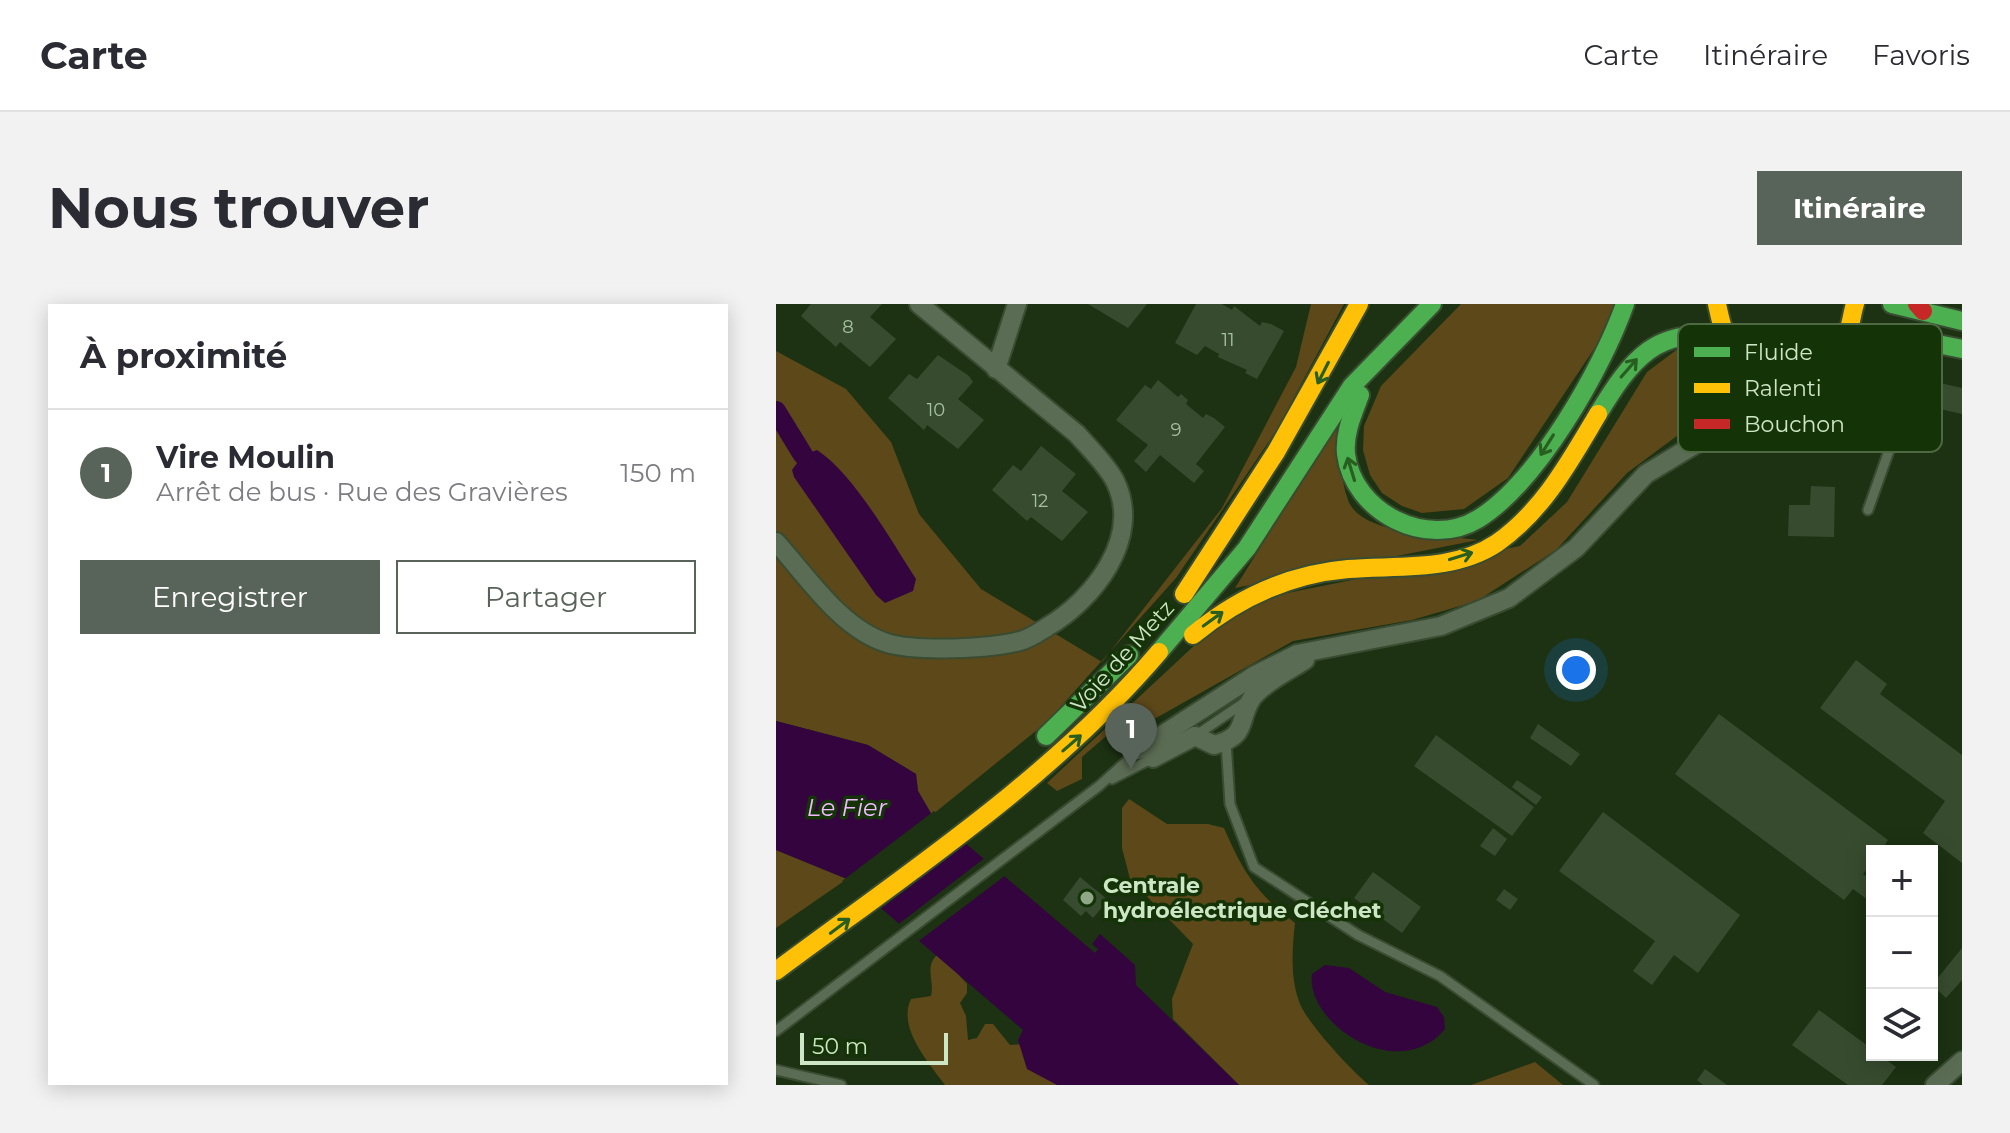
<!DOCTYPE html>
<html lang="fr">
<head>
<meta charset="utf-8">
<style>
  body { margin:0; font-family:Montserrat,sans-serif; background:#f2f2f3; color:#2b2b33 }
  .controls { position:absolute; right:24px; bottom:24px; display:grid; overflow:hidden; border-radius:0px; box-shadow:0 4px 20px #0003 }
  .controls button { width:72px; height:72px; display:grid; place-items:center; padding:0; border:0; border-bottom:2px solid #e1e1e2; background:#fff; color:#2b2b33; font:40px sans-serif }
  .scale { position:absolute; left:24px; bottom:20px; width:148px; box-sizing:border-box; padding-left:8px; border:4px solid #cde6c6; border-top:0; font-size:22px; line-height:28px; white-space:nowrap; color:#cde6c6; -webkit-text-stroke:6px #143408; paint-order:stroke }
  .you { position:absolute; left:800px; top:366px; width:28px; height:28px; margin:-20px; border:6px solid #fff; border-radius:50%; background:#1a73e8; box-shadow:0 0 0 12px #1a73e833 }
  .badge { display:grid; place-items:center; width:52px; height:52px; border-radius:50%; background:#586359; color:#fff; font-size:26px; font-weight:700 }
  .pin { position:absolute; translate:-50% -66px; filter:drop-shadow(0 2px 4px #0008) }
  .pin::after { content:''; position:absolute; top:42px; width:28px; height:24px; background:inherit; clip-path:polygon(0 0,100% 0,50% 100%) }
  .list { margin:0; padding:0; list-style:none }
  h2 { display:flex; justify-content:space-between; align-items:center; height:104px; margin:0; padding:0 32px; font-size:34px }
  h2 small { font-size:26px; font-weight:400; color:#7c7c81 }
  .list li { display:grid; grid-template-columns:52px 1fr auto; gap:24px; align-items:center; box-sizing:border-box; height:128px; padding:0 32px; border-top:2px solid #e1e1e2 }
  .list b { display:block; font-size:30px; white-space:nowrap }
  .list p { margin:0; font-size:26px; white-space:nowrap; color:#7c7c81 }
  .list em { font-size:26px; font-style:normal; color:#7c7c81 }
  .actions { display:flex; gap:16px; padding:24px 32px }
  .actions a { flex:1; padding:18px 0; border:2px solid #586359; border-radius:0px; text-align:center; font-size:28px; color:#586359 }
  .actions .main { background:#586359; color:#fff }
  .icon { flex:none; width:44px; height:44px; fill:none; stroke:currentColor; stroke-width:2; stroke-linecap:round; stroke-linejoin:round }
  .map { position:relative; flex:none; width:1186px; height:781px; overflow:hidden; border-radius:0px }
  header { display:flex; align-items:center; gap:48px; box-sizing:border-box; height:112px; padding:0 40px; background:#fff; border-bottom:2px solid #e1e1e2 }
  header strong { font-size:38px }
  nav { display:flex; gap:44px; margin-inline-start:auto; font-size:28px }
  .intro { display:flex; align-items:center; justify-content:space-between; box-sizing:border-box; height:192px; padding:0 48px }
  h1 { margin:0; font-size:56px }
  .button { padding:20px 36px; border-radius:0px; background:#586359; color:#fff; font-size:28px; font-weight:700 }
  main { display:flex; gap:48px; padding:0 48px }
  aside { flex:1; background:#fff; border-radius:0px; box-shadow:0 4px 20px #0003 }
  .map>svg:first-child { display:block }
  .green { fill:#5d481a }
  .water { fill:#33043e }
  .pier { fill:#1c3212 }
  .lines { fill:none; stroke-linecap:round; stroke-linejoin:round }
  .canal { stroke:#33043e; stroke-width:20 }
  .building { fill:#374c2f }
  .lane-casing { stroke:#394c31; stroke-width:13 }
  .street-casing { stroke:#394c31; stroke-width:22 }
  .fast-casing { stroke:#394c31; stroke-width:22 }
  .slow-casing { stroke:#394c31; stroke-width:22 }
  .jam-casing { stroke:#394c31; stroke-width:22 }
  .lane { stroke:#5b6c54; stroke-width:9 }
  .street { stroke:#5b6c54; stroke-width:18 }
  .fast { stroke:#4caf50; stroke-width:18 }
  .slow { stroke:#ffc107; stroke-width:18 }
  .jam { stroke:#c62828; stroke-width:18 }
  .oneway { stroke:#285f21 }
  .poi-dot { fill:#8fa787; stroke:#143408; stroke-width:3 }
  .labels { text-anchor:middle; stroke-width:7; stroke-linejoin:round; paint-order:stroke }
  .number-label { font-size:18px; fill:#a8c0a0 }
  .street-label { font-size:22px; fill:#cde6c6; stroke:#143408 }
  .poi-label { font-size:22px; font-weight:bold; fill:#cde6c6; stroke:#143408; text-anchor:start }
  .water-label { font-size:24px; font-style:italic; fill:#f0bbff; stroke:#143408 }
  .key { fill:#143408; stroke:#4c6941; stroke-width:2 }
  .key-label { font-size:22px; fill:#cde6c6 }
</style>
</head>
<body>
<header>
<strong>Carte</strong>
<nav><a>Carte</a><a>Itinéraire</a><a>Favoris</a></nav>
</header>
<div class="intro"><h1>Nous trouver</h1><a class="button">Itinéraire</a></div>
<main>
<aside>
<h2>À proximité<small></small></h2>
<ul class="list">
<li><span class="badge">1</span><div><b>Vire Moulin</b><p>Arrêt de bus · Rue des Gravières</p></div><em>150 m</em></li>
</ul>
<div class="actions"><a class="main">Enregistrer</a><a>Partager</a></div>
</aside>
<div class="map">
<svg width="1186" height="781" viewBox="0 0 1186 781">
  <rect width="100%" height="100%" fill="#1c3212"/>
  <g class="green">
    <polygon points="535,0 568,0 500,127 400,274 271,418 156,511 142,487 140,470 92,441 0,417 0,47 70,85 115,138 143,210 205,285 326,358 446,204 520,63"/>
    <polygon points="685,0 840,0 820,42 732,174 688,205 646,209 626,202 606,189 594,171 587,146 588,122 605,82"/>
    <polygon points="903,44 924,77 948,89 929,111 851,169 780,246 701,297 636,316 517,337 380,414 343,421 306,453 306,475 281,487 271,479 422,338 477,296 744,242 791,198 871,68"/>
    <path d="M 560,122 C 564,145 564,174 572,196 C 585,232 668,231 702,236 L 459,284 Z"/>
    <path d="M 353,495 L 391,520 L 432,520 L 448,524 C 468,570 480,588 519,619 C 516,645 514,675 524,700 C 533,721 575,766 593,781 L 463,781 L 397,715 L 396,695 L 417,640 L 354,575 L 346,544 L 346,504 Z"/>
    <polygon points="0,546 71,575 0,624"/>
    <path d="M 163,649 L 191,680 L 191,689 L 184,699 L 190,712 L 192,736 L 201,734 L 209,720 L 217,720 L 234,741 L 249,740 L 264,765 L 281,781 L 169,781 C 153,759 121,724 135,695 L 155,692 C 159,675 147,663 163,649 Z"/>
    <polygon points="759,758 787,781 695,781"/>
  </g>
  <g class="water">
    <path d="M 41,146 C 77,169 116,238 140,275 L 137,287 L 109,299 L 100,291 L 18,173 L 16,166 L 27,151 Z"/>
    <polygon points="0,417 92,441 140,470 142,487 156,511 319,649 322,645 316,640 324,630 359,661 360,681 463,781 281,781 251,765 242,736 247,726 71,575 0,546"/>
    <path d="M 549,661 L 573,664 L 609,688 L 661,703 L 668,713 L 669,725 C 623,781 529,720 536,670 Z"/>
  </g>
  <g class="pier">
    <polygon points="158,507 193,538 102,607 66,577"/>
    <polygon points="210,553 230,571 140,639 120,622"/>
  </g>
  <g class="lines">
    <polyline class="canal" points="0,107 27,151"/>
  </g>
  <g class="building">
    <polygon points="35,0 106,0 94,13 120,35 94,63 64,38 60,43 25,12"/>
    <polygon points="312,0 371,0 352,24"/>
    <polygon points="420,0 446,0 456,6 458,2 484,22 486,18 495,20 508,27 481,75 469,69 471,66 442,53 443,50 429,42 421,51 399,39"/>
    <polygon points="162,51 193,72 197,78 182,95 208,116 182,145 151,121 148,126 112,94 133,70 141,75"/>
    <polygon points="382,76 402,93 405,90 412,96 410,100 427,114 430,110 438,114 449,123 420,160 428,167 418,179 384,151 370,168 358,157 372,141 340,116 369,81 375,85"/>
    <polygon points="1155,77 1186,84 1186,110 1151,102"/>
    <polygon points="265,142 300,170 286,187 312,208 286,237 255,213 251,217 216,186 237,161 245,167"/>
    <polygon points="1035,182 1059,183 1058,233 1012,232 1013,201 1034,201"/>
    <polygon points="1080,356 1111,380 1104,390 1186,451 1186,559 1147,529 1169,497 1044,404"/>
    <polygon points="943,410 1112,536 1105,547 1096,547 1096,559 1087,570 1096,577 1096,599 1077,585 1068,596 899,470"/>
    <polygon points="762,420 804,450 795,462 754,434"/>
    <polygon points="660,431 758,503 736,532 638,462"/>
    <polygon points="741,476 766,493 760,501 736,483"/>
    <polygon points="827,508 964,611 922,669 898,651 876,681 857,667 879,637 783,567"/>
    <polygon points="717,524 731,535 719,552 704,542"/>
    <polygon points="597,568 645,603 626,629 578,594"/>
    <polygon points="304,573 332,596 317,614 310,607 305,612 287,596"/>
    <polygon points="728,585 742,595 734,606 720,596"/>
    <polygon points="1186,644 1186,676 1170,694 1156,681"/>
    <polygon points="1043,706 1096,745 1096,751 1104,751 1120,763 1106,781 1072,781 1016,741"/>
    <polygon points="929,765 951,781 927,781 921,776"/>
  </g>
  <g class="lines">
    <g class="lane-casing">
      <g id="lane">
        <polyline points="1092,206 1121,124 1139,50"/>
        <polyline points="419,432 469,398"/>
        <polyline points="450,438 454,500 478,563 582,631 664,672 818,781"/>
        <polyline points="336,475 377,454"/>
        <polyline points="0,727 323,482 363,446"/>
        <polyline points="0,766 65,781"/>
      </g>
    </g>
    <g class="street-casing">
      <g id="street">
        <polyline points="220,65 241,0"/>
        <path d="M 0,238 C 31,272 65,325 111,339 C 141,348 214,345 244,337 C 253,335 263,328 271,323 C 317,296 367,234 339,177 C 330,160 314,145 301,130 L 143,0"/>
        <path d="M 419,432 L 438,441 C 473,432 461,417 476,394 C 487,379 514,366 529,356"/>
        <polyline points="363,446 479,371 521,350 665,322 733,294 800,244 870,170 956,118 975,93 1008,69"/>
        <polyline points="377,454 419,432"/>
        <polyline points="1159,781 1186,757"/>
      </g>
    </g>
    <g class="fast-casing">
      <g id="fast">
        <polyline points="1116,0 1186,17"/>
        <polyline points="1067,38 1127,33 1186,45"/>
        <path d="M 584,91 C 577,110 568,129 570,150 C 577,208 651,246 702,215 C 762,178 826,65 849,0"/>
        <path d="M 822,110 C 855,56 881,20 950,35"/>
        <polyline points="383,348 471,244 576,82 656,0"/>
        <polyline points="270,432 353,351"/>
      </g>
    </g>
    <g class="slow-casing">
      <g id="slow">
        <path d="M 941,0 C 945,18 948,37 963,51 C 995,80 1051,68 1071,30 C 1075,22 1076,9 1079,0"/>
        <polyline points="408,290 500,148 583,0"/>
        <path d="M 417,331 C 462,294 513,270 572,265 C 621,261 678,268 721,239 C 767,207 794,157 822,110"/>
        <path d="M 0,667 C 133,568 275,475 383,348"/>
      </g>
    </g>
    <g class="jam-casing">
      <polyline id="jam" points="1141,0 1147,7"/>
    </g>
    <use href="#lane" class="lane"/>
    <use href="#street" class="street"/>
    <use href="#fast" class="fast"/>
    <use href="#slow" class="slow"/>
    <use href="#jam" class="jam"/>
  </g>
  <defs><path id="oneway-shaft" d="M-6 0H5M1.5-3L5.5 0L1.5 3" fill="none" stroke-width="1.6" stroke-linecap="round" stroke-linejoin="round" transform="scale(2)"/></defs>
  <g class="oneway">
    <use href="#oneway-shaft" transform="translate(853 64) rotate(-49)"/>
    <use href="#oneway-shaft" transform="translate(547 69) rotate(117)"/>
    <use href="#oneway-shaft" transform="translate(771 141) rotate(122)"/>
    <use href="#oneway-shaft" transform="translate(575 165) rotate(-107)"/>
    <use href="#oneway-shaft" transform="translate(685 252) rotate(-17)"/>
    <use href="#oneway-shaft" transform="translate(437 315) rotate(-36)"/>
    <use href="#oneway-shaft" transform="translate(296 439) rotate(-41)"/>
    <use href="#oneway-shaft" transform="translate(64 622) rotate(-37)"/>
  </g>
  <circle class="poi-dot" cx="311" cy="594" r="8"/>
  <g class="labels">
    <g class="number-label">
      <text x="72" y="29">8</text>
      <text x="452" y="42">11</text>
      <text x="160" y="112">10</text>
      <text x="400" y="132">9</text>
      <text x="264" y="203">12</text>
    </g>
    <g class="street-label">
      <text transform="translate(346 352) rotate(-48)" y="8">Voie de Metz</text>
    </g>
    <g class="poi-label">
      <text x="327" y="589">Centrale<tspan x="327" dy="25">hydroélectrique Cléchet</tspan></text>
    </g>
    <g class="water-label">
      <text x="71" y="512">Le Fier</text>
    </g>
  </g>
  <rect x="902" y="20" width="264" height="128" rx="12" class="key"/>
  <rect x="918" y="43" width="36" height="10" fill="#4caf50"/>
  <rect x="918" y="79" width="36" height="10" fill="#ffc107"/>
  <rect x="918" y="115" width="36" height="10" fill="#c62828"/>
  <g class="key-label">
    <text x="968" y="56">Fluide</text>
    <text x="968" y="92">Ralenti</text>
    <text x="968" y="128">Bouchon</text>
  </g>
</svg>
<div class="controls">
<button>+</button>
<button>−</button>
<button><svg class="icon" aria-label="layers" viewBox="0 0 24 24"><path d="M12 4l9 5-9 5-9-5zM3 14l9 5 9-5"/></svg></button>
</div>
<div class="scale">50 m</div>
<div class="you"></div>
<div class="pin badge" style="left:355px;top:465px">1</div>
</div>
</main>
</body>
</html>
